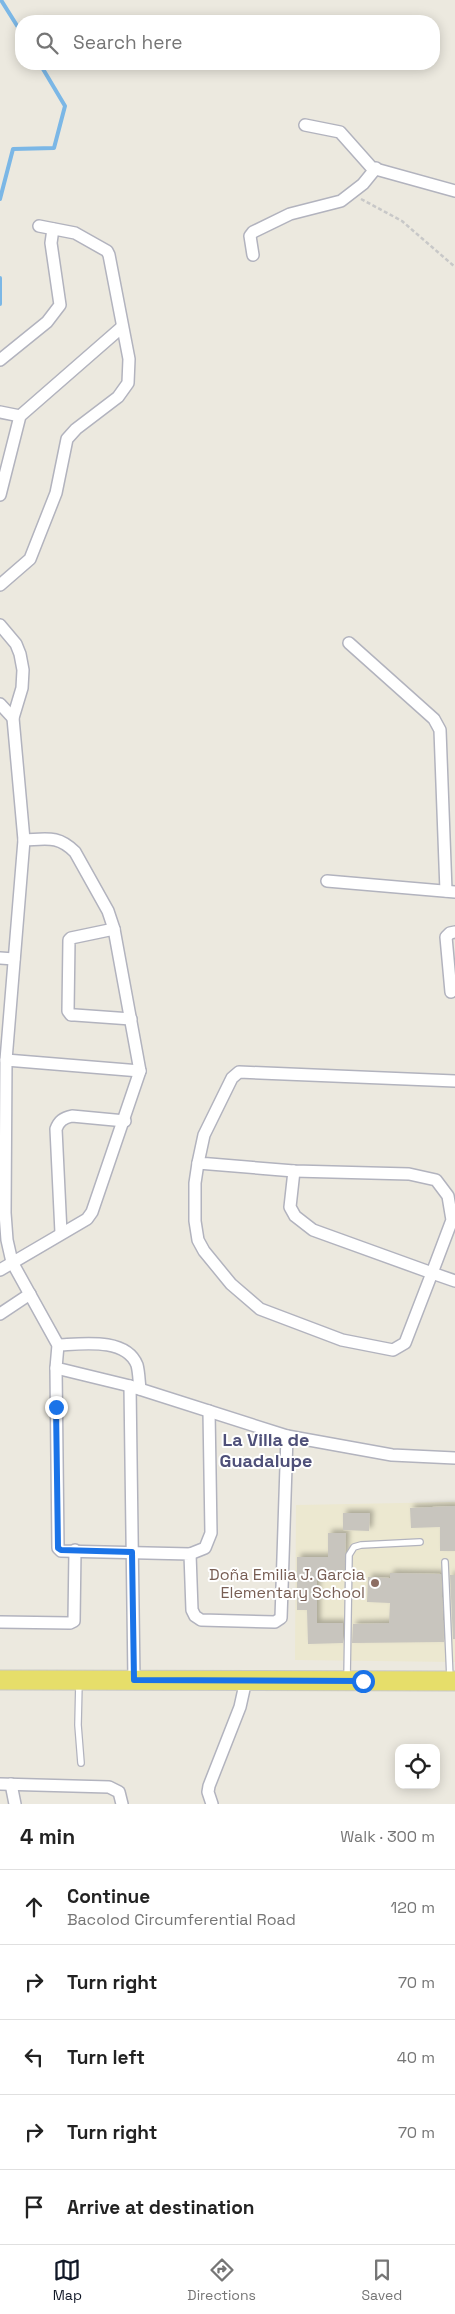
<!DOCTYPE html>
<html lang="en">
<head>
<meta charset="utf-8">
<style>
  body { margin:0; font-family:"Space Grotesk",sans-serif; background:#f6f6f6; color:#222 }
  .controls { position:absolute; right:15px; bottom:15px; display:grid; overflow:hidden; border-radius:10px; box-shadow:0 2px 12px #0003 }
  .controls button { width:45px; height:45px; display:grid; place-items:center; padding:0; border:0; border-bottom:1px solid #e0e0e0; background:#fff; color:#222; font:25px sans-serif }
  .stop { position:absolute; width:15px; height:15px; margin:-11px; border:4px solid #1a73e8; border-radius:50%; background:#fff }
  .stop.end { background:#1a73e8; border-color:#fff; box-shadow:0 1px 5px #0008 }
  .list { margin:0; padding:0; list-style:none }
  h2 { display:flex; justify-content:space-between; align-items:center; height:65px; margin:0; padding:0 20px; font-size:21px }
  h2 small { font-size:16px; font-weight:400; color:#767676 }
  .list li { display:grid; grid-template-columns:32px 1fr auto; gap:15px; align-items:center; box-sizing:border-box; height:75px; padding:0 20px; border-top:1px solid #e0e0e0 }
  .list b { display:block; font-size:19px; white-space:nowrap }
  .list p { margin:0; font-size:16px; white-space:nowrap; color:#767676 }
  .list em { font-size:16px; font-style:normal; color:#767676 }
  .icon { flex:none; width:28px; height:28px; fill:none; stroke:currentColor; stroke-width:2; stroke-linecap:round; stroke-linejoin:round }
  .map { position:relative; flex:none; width:455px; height:1804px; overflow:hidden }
  .search { position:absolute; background:#fff; box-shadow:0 2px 12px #0003; left:15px; right:15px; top:15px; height:55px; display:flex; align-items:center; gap:12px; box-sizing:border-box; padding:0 18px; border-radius:20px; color:#767676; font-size:19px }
  .sheet { height:440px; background:#fff }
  nav { display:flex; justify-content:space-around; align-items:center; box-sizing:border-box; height:70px; border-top:1px solid #e0e0e0; background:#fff; font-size:14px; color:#767676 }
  nav a { display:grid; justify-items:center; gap:2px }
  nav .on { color:#111827 }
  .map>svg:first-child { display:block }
  .education { fill:#ece8d0 }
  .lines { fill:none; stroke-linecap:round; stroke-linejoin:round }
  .stream { stroke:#7bb7e6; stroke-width:4 }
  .building { fill:#c8c5be; filter:url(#shadow) }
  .service-casing { stroke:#b2b3be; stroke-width:8 }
  .minor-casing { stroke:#b2b3be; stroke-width:14 }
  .primary-casing { stroke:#c8c8c8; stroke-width:21 }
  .path { stroke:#c8c8c8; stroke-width:2.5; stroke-dasharray:4 2.5; stroke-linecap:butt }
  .service { stroke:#fff; stroke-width:5.5 }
  .minor { stroke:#fff; stroke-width:11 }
  .primary { stroke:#e6de6a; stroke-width:19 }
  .route { stroke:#1a73e8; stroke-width:6 }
  .education-dot { fill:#8d6e63; stroke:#fff; stroke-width:2 }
  .labels { text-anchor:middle; stroke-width:4; stroke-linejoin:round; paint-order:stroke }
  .education-label { font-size:16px; fill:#785e54; stroke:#fff; text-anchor:end }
  .neighbourhood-label { font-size:18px; font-weight:bold; fill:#4f5079; stroke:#fff }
</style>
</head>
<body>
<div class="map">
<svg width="455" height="1804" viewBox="0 0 455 1804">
  <defs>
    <filter id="shadow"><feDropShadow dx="3.5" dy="-3.5" stdDeviation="2.5" flood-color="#0004"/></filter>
  </defs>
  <rect width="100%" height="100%" fill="#ece9df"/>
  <polygon class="education" points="455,1502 455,1662 295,1660 296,1505"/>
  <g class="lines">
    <g class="stream">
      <polyline points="1,0 21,32"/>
      <polyline points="0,199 13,149 54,148 65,106 40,64"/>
      <polyline points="0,278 0,304"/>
    </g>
  </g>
  <g class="building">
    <polygon points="455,1506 455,1551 440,1551 440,1527 411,1528 410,1508"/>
    <polygon points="343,1513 370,1513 369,1531 343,1530"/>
    <polygon points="328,1533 346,1533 344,1578 317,1578 317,1623 343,1623 343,1643 308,1644 307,1610 297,1610 297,1557 328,1557"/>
    <polygon points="390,1573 441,1574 444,1642 352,1643 353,1624 389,1623 390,1603 367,1602 368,1577 390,1578"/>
    <polygon points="450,1575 455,1575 455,1639 453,1639"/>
  </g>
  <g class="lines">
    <g class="service-casing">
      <g id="service">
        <polyline points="445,1562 450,1679"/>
        <polyline points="347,1679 349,1555 354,1547 361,1545 420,1542"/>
        <polyline points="79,1682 78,1725 81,1763"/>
      </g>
    </g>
    <g class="minor-casing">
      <g id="minor">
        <polyline points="305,125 340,132 372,168 455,191"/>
        <polyline points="253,255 250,236 253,232 290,214 341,201 363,184 376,168"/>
        <polyline points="0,360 47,322 60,305 51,243 53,229"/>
        <polyline points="0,412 20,416"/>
        <polyline points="0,495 20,416 122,327"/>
        <polyline points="0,585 30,559 56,493 67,439 76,429 118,397 128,383 129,359 109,255 107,251 75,233 39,226"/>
        <polyline points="0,625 16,644 20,654 23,670 22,688 13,718 24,840 6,1060 5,1213 7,1240 12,1262 58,1345 56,1368 130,1386"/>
        <polyline points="349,643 434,719 440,730 446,891"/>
        <polyline points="0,704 13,718"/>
        <polyline points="327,881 455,892"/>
        <polyline points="114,929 71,938 69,940 68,1011 71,1015 75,1015 131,1019"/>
        <polyline points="0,958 14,959"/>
        <polyline points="451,992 446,937 450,933 455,932"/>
        <polyline points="6,1060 140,1071"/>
        <polyline points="455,1081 239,1072 232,1078 204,1135 198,1163 294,1171 409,1174 436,1180 448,1196 452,1220 432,1273 455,1281"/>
        <polyline points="198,1163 195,1183 195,1221 198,1240 204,1251 231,1284 260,1309 342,1340 393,1350 405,1343 432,1273 313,1230 295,1216 290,1207 294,1171"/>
        <path d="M 61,1233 L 56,1129 C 59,1121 63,1118 72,1116 L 125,1121"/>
        <path d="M 0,1270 L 87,1219 L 92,1212 L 140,1071 L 114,929 L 108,911 L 75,852 C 58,835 47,839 24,840"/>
        <polyline points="0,1314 30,1294"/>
        <path d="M 58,1345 C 81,1344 126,1337 137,1365 C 139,1372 139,1382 140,1389"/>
        <polyline points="56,1368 58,1548 61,1551 190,1554 192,1610 195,1616 201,1620 275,1622 281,1618 287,1436"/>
        <polyline points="190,1554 205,1548 211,1533 209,1411"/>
        <polyline points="0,1622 70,1623 74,1621 75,1550"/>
        <polyline points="134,1680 130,1386 287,1436 392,1455 455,1458"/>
        <polyline points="0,1784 109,1787 119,1792 122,1804"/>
        <polyline points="11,1784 15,1804"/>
        <polyline points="212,1804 208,1792 209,1786 240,1707 246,1680"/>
      </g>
    </g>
    <g class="primary-casing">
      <polyline id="primary" points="0,1680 455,1681"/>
    </g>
    <polyline class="path" points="361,199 402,221 455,267"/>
    <use href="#service" class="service"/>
    <use href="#minor" class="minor"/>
    <use href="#primary" class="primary"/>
  </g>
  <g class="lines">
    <polyline class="route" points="56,1407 58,1548 61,1550 132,1552 134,1680 363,1681"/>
  </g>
  <circle class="education-dot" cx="375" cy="1583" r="5"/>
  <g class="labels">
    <g class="education-label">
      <text x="365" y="1580">Doña Emilia J. Garcia<tspan x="365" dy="18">Elementary School</tspan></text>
    </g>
    <g class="neighbourhood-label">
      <text x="266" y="1446">La Villa de<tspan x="266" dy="21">Guadalupe</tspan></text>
    </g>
  </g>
</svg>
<div class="controls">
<button><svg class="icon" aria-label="locate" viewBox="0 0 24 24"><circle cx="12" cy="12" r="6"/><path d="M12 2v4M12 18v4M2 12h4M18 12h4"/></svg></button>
</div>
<div class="stop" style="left:363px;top:1681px"></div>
<div class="stop end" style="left:56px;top:1407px"></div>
<div class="search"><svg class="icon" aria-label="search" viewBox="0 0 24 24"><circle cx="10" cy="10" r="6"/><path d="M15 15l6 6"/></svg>Search here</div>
</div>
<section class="sheet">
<h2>4 min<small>Walk · 300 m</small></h2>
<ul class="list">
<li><svg class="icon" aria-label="ahead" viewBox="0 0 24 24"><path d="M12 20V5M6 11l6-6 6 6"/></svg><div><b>Continue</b><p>Bacolod Circumferential Road</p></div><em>120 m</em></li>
<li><svg class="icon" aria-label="right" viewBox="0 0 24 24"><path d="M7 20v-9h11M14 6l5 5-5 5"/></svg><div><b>Turn right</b></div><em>70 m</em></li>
<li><svg class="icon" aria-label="left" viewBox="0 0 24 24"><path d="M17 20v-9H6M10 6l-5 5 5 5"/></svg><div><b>Turn left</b></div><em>40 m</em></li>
<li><svg class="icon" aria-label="right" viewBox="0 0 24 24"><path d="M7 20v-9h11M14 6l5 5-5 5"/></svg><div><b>Turn right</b></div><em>70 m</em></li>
<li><svg class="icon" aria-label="arrive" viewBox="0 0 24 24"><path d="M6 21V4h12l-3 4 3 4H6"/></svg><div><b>Arrive at destination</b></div></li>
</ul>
</section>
<nav>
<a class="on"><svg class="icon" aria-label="map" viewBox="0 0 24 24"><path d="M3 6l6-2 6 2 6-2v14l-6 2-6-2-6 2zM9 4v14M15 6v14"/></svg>Map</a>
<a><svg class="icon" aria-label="directions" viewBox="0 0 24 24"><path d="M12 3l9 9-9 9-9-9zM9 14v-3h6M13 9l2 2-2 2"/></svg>Directions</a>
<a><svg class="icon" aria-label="saved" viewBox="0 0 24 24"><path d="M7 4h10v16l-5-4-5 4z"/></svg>Saved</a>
</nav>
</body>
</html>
